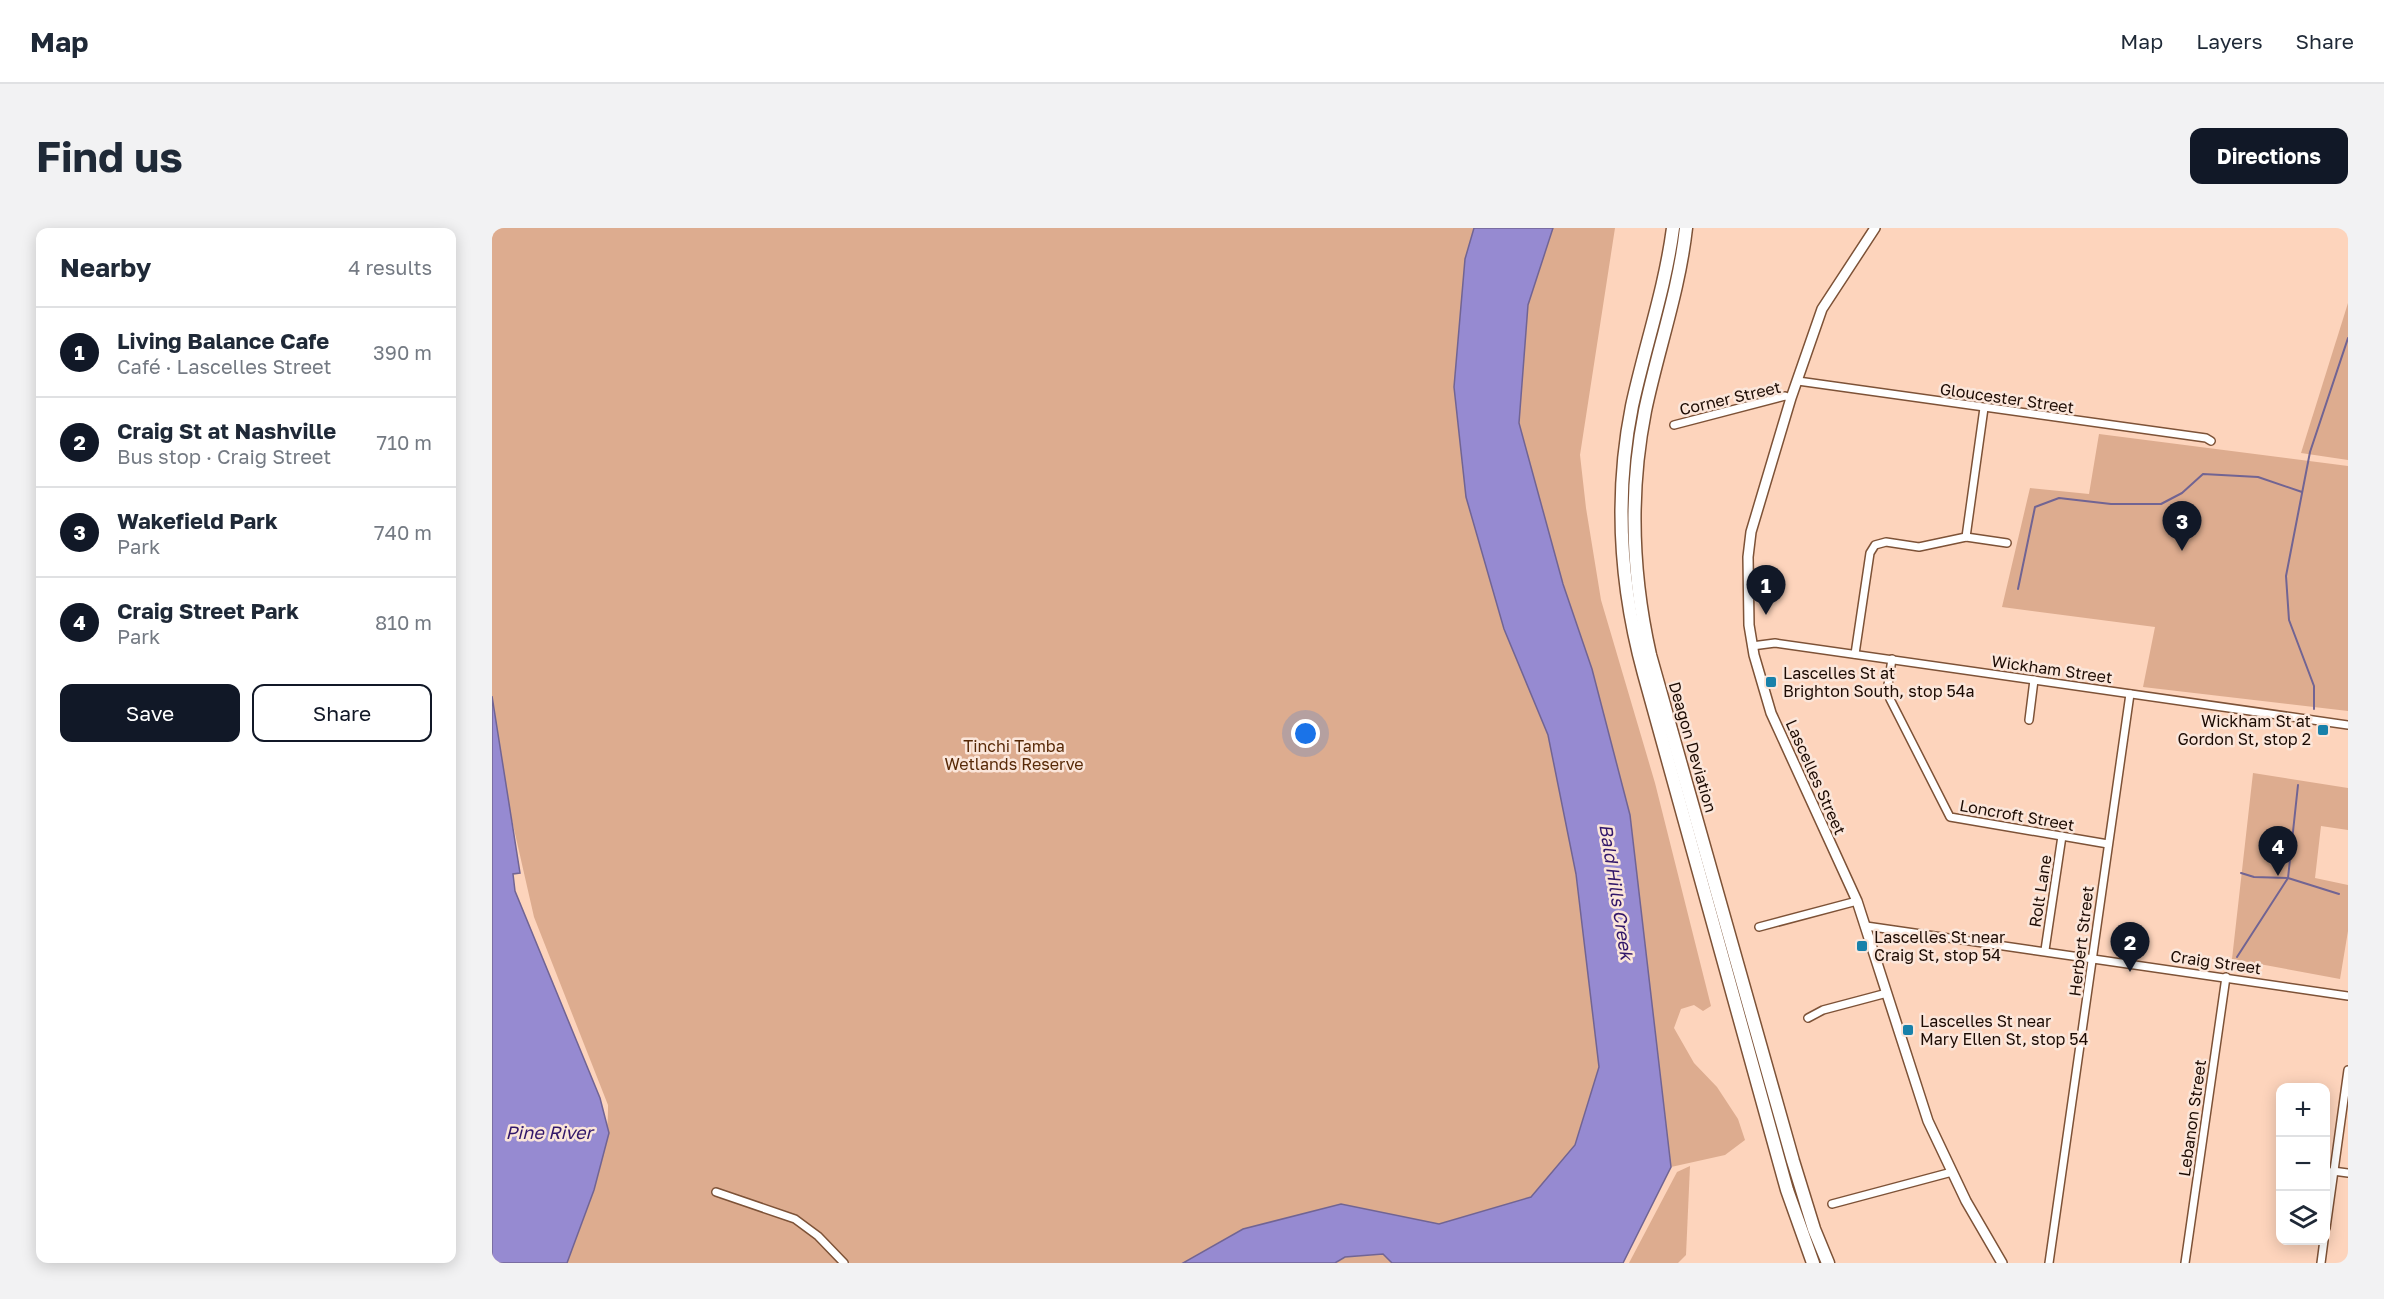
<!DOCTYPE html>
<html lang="en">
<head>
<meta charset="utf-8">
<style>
  body { margin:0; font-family:"Golos Text",sans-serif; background:#f2f2f3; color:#1f2937 }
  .controls { position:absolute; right:18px; bottom:18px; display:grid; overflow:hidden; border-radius:12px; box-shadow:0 3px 15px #0003 }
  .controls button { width:54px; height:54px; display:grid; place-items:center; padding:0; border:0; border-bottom:2px solid #e0e1e3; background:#fff; color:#1f2937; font:30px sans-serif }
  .you { position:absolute; left:814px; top:506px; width:21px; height:21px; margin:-15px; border:4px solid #fff; border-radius:50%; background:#1a73e8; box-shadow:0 0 0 9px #1a73e833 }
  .badge { display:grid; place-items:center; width:39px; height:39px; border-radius:50%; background:#111827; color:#fff; font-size:20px; font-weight:700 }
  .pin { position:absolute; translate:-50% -50px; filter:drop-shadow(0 2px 3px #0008) }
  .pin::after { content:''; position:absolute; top:32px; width:21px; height:18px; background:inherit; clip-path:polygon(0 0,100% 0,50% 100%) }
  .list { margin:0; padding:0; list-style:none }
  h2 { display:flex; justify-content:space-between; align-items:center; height:78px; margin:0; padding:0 24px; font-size:26px }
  h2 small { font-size:20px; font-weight:400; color:#747a83 }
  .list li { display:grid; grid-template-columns:39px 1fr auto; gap:18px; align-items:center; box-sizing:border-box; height:90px; padding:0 24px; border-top:2px solid #e0e1e3 }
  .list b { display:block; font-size:22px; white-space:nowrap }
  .list p { margin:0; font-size:20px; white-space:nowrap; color:#747a83 }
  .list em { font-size:20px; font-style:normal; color:#747a83 }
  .actions { display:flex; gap:12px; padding:18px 24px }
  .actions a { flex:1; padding:14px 0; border:2px solid #111827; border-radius:12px; text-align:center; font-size:21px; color:#111827 }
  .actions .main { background:#111827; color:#fff }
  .icon { flex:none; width:33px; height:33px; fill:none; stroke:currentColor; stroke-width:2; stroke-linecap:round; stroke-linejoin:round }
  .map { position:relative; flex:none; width:1856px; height:1035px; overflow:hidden; border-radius:12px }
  header { display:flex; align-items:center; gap:36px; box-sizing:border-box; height:84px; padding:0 30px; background:#fff; border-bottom:2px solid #e0e1e3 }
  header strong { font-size:28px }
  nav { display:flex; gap:33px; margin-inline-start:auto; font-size:21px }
  .intro { display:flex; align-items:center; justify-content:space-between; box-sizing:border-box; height:144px; padding:0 36px }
  h1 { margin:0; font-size:42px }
  .button { padding:15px 27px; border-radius:12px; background:#111827; color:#fff; font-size:21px; font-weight:700 }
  main { display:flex; gap:36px; padding:0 36px }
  aside { flex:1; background:#fff; border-radius:12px; box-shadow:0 3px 15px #0003 }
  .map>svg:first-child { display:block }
  .green { fill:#ddac8f }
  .water { fill:#968ad1; stroke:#716493; stroke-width:1.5 }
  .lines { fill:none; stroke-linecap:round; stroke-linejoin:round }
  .stream { stroke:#716493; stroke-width:2 }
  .minor-casing { stroke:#7d5237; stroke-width:10 }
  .tertiary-casing { stroke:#7d5237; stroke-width:12 }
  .trunk-casing { stroke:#7d5237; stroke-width:15 }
  .minor { stroke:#fff; stroke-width:7 }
  .tertiary { stroke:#fff; stroke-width:9 }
  .trunk { stroke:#fff; stroke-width:12 }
  .poi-dot { fill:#1881aa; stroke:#fbe6da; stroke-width:2 }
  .labels { text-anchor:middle; stroke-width:5; stroke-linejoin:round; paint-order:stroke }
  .street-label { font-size:16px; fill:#1c0b03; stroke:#fbe6da }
  .poi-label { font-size:16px; fill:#1c0b03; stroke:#fbe6da; text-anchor:start }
  .park-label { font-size:16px; fill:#572907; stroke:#fbe6da }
  .water-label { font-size:18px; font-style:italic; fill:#311669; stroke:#fbe6da }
</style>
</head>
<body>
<header>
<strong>Map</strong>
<nav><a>Map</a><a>Layers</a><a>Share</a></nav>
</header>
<div class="intro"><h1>Find us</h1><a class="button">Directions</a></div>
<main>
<aside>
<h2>Nearby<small>4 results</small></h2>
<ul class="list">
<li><span class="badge">1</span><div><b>Living Balance Cafe</b><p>Café · Lascelles Street</p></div><em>390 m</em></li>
<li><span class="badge">2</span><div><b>Craig St at Nashville</b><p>Bus stop · Craig Street</p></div><em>710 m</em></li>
<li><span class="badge">3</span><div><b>Wakefield Park</b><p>Park</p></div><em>740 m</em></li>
<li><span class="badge">4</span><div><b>Craig Street Park</b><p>Park</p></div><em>810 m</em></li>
</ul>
<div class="actions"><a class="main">Save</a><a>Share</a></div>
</aside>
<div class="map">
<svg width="1856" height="1035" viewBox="0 0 1856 1035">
  <rect width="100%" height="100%" fill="#fdd4bc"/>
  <g class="green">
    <path d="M 0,0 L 982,0 L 973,31 L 962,159 L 974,269 L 1012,401 L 1056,507 L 1084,646 L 1107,839 L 1083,917 L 1039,969 L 947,996 L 849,976 L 751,1001 L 691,1035 L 75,1035 C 94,984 117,933 116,877 L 42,689 L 14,566 L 0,468 Z"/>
    <polygon points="1061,0 1123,0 1088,227 1094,280 1109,372 1163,555 1219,778 1211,783 1202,777 1189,781 1182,800 1202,835 1225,859 1246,891 1253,912 1233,927 1179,939 1138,587 1100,441 1071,356 1027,195 1036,77"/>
    <polygon points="1856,75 1856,232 1809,225"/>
    <polygon points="1607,206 1856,238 1856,483 1651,459 1663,399 1510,379 1538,260 1597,266"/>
    <polygon points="1761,545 1856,560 1856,602 1829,598 1823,650 1856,657 1856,703 1848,751 1740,731"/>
    <polygon points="1198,938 1194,1027 1186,1035 1137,1035 1185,944"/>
    <polygon points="891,1026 900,1035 843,1035 853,1029"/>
  </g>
  <g class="water">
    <polygon points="982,0 1061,0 1036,77 1027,195 1071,356 1100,441 1138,587 1179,939 1131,1035 900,1035 891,1026 853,1029 843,1035 691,1035 751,1001 849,976 947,996 1039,969 1083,917 1107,839 1084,646 1056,507 1012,401 974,269 962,159 973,31"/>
    <polygon points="0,468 28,645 21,646 23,663 108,870 117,905 102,962 75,1035 0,1035"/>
  </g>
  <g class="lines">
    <g class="stream">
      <polyline points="1526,361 1543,279 1567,270 1619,276 1669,276 1690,265 1711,246 1766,249 1810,264"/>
      <polyline points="1822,481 1822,458 1797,392 1794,348 1818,224 1856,110"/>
      <polyline points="1749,645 1762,649 1796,650 1847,666"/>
      <polyline points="1745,729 1796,650 1806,557"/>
    </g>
    <g class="minor-casing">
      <g id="minor">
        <polyline points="1306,153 1714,210 1719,213"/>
        <polyline points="1182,197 1293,168 1299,170"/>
        <polyline points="1474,309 1492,180"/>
        <polyline points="1260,418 1283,415 1856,497"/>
        <polyline points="1363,426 1378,325 1383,317 1394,314 1427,319 1474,309 1515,315"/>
        <polyline points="1400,431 1396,457 1398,471 1458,589 1616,616"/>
        <polyline points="1537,492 1542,452"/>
        <polyline points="1374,698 1856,768"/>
        <polyline points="1267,699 1365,673"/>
        <polyline points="1553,722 1570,608"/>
        <polyline points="1316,790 1331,782 1395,765"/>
        <polyline points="1841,943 1856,945"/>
        <polyline points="224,964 303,991 326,1008 352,1035"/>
        <polyline points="1340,976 1460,944"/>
        <polyline points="1834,1000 1856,842"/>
        <polyline points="1557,1035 1638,466"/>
        <polyline points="1693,1035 1734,749"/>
        <polyline points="1829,1035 1832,1012"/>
      </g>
    </g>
    <g class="tertiary-casing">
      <polyline id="tertiary" points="1383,0 1330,81 1299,170 1259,304 1256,329 1257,397 1262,427 1279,485 1365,673 1436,893 1474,973 1510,1035"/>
    </g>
    <g class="trunk-casing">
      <g id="trunk">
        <path d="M 1181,0 C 1173,61 1153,118 1140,178 C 1122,268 1128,358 1152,446 L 1295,962 L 1321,1035"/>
        <path d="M 1194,0 C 1187,63 1166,121 1153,183 C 1137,264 1140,347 1158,427 L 1301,933 L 1322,1001 L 1336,1035"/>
      </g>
    </g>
    <use href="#minor" class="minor"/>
    <use href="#tertiary" class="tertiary"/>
    <use href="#trunk" class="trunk"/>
  </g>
  <g class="poi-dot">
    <rect x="1273" y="448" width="12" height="12" rx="3"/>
    <rect x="1825" y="496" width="12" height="12" rx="3"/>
    <rect x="1364" y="712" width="12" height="12" rx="3"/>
    <rect x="1410" y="796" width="12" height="12" rx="3"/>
  </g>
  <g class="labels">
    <g class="street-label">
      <text transform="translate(1238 170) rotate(-13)" y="6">Corner Street</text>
      <text transform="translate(1515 170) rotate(8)" y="6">Gloucester Street</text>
      <text transform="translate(1560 441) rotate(8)" y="6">Wickham Street</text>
      <text transform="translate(1201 519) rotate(74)" y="6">Deagon Deviation</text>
      <text transform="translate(1324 549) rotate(66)" y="6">Lascelles Street</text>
      <text transform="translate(1525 587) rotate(10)" y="6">Loncroft Street</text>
      <text transform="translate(1548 663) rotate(-81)" y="6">Rolt Lane</text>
      <text transform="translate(1589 713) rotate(-83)" y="6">Herbert Street</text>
      <text transform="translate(1724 734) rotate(8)" y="6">Craig Street</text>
      <text transform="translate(1700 890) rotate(-82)" y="6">Lebanon Street</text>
    </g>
    <g class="poi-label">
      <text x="1291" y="451">Lascelles St at<tspan x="1291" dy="18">Brighton South, stop 54a</tspan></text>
      <text x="1819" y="499" text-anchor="end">Wickham St at<tspan x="1819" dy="18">Gordon St, stop 2</tspan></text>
      <text x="1382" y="715">Lascelles St near<tspan x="1382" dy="18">Craig St, stop 54</tspan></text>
      <text x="1428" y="799">Lascelles St near<tspan x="1428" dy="18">Mary Ellen St, stop 54</tspan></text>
    </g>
    <g class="park-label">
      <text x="522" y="524">Tinchi Tamba<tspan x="522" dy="18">Wetlands Reserve</tspan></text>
    </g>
    <g class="water-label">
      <text transform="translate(1124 664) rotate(81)" y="6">Bald Hills Creek</text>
      <text x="57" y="911">Pine River</text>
    </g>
  </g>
</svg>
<div class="controls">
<button>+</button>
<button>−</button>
<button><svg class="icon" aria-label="layers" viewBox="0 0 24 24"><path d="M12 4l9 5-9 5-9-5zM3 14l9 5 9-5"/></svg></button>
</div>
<div class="you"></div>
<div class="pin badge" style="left:1274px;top:387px">1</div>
<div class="pin badge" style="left:1638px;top:744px">2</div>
<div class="pin badge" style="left:1690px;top:323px">3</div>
<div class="pin badge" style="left:1786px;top:648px">4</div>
</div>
</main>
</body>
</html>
